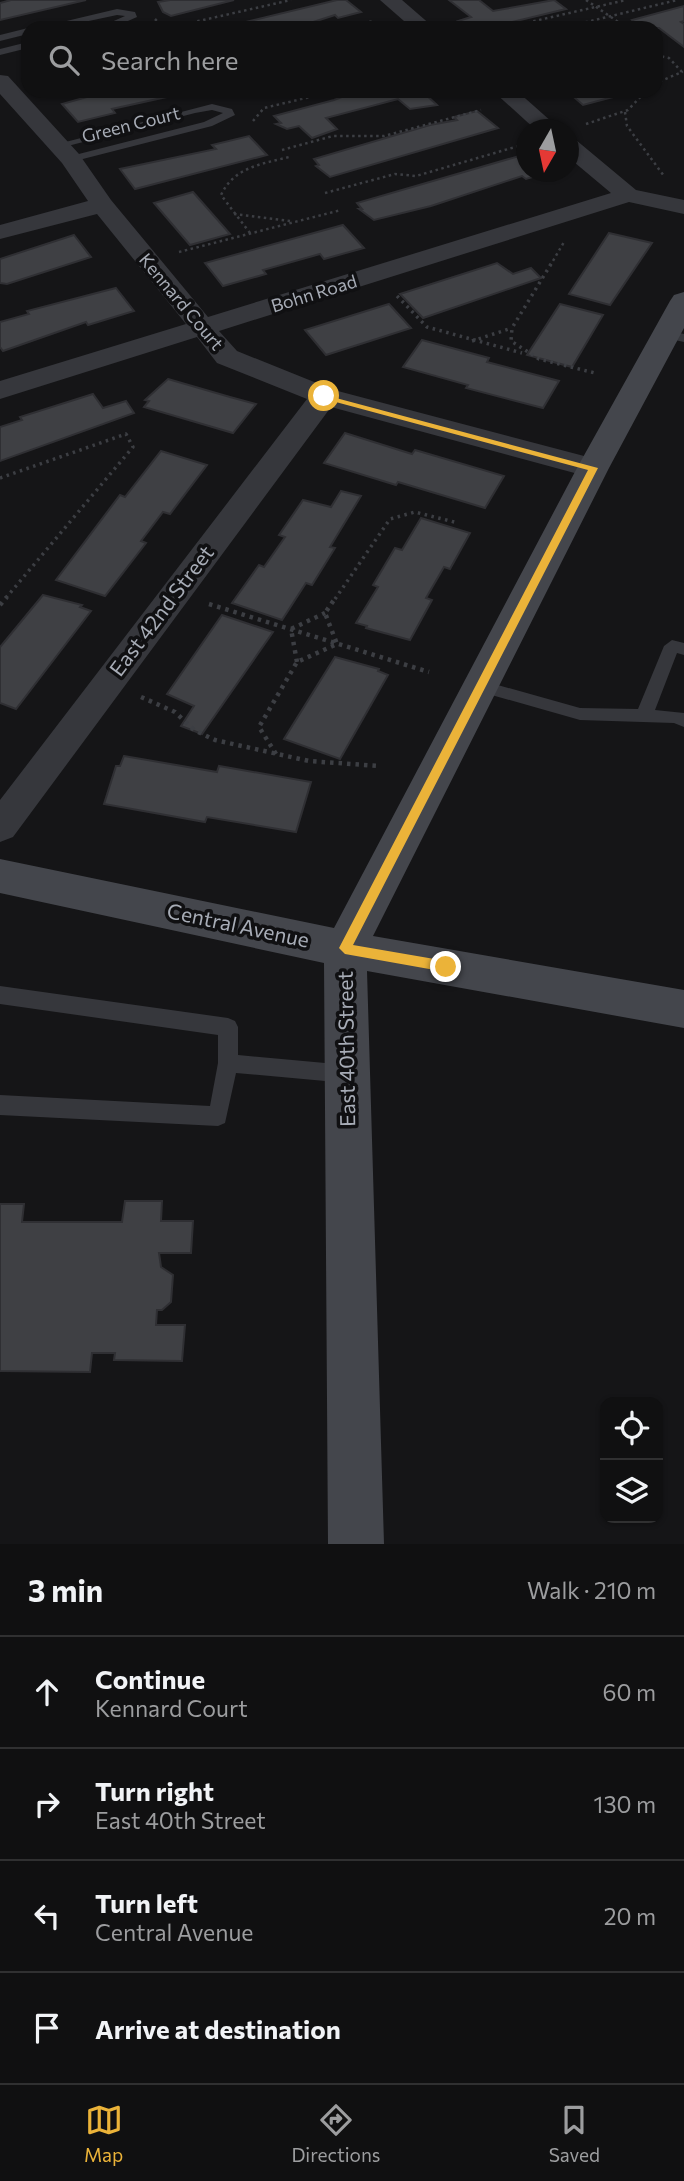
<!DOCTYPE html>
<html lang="en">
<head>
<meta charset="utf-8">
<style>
  body { margin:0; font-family:Commissioner,sans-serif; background:#19191a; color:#f1f3f6 }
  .controls { position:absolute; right:21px; bottom:21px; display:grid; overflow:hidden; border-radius:14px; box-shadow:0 2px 5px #0004 }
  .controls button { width:63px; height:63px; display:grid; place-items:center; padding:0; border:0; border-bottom:2px solid #303031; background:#101011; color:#f1f3f6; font:35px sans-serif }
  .compass { position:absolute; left:516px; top:119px; width:63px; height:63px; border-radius:50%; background:#101011; box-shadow:0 2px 5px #0004; rotate:189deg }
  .stop { position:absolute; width:21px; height:21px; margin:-16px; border:5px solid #ebb339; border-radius:50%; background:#fff }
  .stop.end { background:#ebb339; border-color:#fff; box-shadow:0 2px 7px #0008 }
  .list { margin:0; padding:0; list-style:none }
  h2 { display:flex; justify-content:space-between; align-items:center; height:91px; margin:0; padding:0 28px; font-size:30px }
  h2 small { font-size:23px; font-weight:400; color:#9c9d9f }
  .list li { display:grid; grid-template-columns:46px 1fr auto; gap:21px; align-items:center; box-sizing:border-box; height:112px; padding:0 28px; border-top:2px solid #303031 }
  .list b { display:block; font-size:26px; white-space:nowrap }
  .list p { margin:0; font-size:23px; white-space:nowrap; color:#9c9d9f }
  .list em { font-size:23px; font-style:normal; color:#9c9d9f }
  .icon { flex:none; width:38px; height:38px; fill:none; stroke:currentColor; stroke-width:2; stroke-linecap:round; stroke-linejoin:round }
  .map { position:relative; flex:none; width:684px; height:1544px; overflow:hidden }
  .search { position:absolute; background:#101011; box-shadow:0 2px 5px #0004; left:21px; right:21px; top:21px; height:77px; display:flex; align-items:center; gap:18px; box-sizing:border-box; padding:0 24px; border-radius:21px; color:#9c9d9f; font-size:26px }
  .sheet { height:539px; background:#101011 }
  nav { display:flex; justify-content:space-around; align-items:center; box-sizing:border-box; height:98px; border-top:2px solid #303031; background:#101011; font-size:19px; color:#9c9d9f }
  nav a { display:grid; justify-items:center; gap:4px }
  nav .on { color:#ebb339 }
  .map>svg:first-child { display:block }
  .building { fill:#3f4044; stroke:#2f2f33; stroke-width:2 }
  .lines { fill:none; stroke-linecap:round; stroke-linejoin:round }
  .path-far2 { stroke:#3c3e43; stroke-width:2.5; stroke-dasharray:2.5 3.5; stroke-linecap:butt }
  .path-far1 { stroke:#3c3e43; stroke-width:3.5; stroke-dasharray:2.5 4.5; stroke-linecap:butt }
  .path { stroke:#3c3e43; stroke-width:4.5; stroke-dasharray:3.5 5; stroke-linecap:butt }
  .lane { fill:#36373c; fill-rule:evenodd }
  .street { fill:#36373c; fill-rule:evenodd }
  .secondary { fill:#44464c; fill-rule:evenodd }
  .route { fill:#ebb339 }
  .labels { text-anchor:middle; stroke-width:7; stroke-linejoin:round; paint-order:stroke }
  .far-street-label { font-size:18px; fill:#a7acb6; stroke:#101012 }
  .street-label { font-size:21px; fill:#a7acb6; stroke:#101012 }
</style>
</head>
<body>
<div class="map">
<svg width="684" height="1544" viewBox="0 0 684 1544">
  <rect width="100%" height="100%" fill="#151517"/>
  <g class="building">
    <polygon points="11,0 86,0 0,20 0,3"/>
    <polygon points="170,0 234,0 171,16 163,12 158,2"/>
    <polygon points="337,0 346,0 361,12 338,18 335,15 298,27 221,28"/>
    <polygon points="449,0 479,0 493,11 554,0 566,9 487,28 469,28 458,21 471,17"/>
    <polygon points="684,6 684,21 681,22 684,24 684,47 659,28 640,28 632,20"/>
    <polygon points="108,91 194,91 112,109 115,113 78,122 62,104"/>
    <polygon points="350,91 353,94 368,91 428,91 423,92 437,105 410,109 398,99 326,118 337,129 312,138 299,126 287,129 276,124 281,123 274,116 334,100 342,97 338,94"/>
    <polygon points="552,91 605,91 613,97 583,105 567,91 556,94"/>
    <polygon points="477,111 498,128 330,177 316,166 319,165 314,159 430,125 457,120 454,117"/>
    <polygon points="249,136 267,155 135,189 120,169 216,149 212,145"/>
    <polygon points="526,154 526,172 550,172 526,179 522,176 431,206 374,220 359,209 362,209 357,203"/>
    <polygon points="193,192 230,234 190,245 154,203"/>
    <polygon points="343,225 364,248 324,259 320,254 263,270 266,274 223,286 205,263"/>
    <polygon points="609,233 652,243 610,305 569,294"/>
    <polygon points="74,235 91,257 7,284 0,283 0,259"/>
    <polygon points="497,263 513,274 531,268 541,278 423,318 400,294"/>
    <polygon points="116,288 134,311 88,325 86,322 3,351 0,347 0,322 29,314 27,311"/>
    <polygon points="389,304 411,328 326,355 305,330"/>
    <polygon points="560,304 603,315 572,367 527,355"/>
    <polygon points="422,340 489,358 487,362 559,381 543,408 466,388 468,385 403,367"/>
    <polygon points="168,379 230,397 256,404 233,433 144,407 149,401 145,400"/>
    <polygon points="93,394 103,408 126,401 134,413 0,461 0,427 22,420 20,417"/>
    <polygon points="345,433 412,454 415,450 504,476 485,508 398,482 396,485 324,463"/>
    <polygon points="161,451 207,465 170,514 163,512 141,541 146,543 105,596 56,580 120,495 125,497"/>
    <polygon points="341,491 361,496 330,547 335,548 312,585 306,583 282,620 232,603 259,565 264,567 285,537 279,535 303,500 331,507"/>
    <polygon points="421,518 470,533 450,569 444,567 426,598 432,600 410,640 366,628 367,626 356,623 378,587 373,585 395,548 402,550"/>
    <polygon points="43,595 82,605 80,607 91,611 16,709 0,703 0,647"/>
    <polygon points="222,615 273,632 202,734 181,726 194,706 167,694"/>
    <polygon points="335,657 379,669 378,671 388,675 340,759 284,739"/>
    <polygon points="124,756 217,772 219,766 311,782 296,832 207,817 205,822 104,804 116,766 120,766"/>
    <polygon points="125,1201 162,1201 161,1221 193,1221 191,1253 159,1253 161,1267 173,1275 171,1302 162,1310 157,1310 156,1325 185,1325 182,1361 114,1360 115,1353 92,1353 90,1372 0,1371 0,1204 24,1204 22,1222 122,1222"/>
  </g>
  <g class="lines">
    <g class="path-far2">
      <polyline points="586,0 627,28"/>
      <polyline points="155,19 164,28"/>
      <polyline points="168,28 291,0"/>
      <polyline points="346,28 373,21"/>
      <polyline points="504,28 626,0"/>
      <polyline points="562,28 677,0"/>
      <polyline points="656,55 669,58 682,72 656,83"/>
      <polyline points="242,96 261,91"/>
      <polyline points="625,112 627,126 664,176"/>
      <polyline points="253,121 264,108 335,91"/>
      <polyline points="586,124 628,110 646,91"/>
      <polyline points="282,150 333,136 384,136 481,110"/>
      <polyline points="325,193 395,174 416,176 522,145"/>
      <polyline points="234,214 290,221"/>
      <path d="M 250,233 L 221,195 C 234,167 262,164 289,157"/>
      <polyline points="179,252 341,210"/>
      <polyline points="550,266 564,242"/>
    </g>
    <g class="path-far1">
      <polyline points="551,264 512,328 511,341 539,359 595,373"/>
      <polyline points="397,296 427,327 522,353"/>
      <polyline points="472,341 512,328"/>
      <polyline points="0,478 126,434 133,447 5,599"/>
      <polyline points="335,599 390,519 415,512 458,523"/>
    </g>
    <g class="path">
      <polyline points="209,604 429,672"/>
      <polyline points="0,605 7,597"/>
      <polyline points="297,662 291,629 325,613"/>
      <polyline points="141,697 175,712 194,730 215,740 309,761 379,766"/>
      <polyline points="276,754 259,727 297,662 337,644 325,613 336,597"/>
    </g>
    <g class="lane">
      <polygon points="117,9 135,12 137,17 112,28 98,28 125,16 117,15 56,28 37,28"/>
      <polygon points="28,28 28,34 0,41 0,35"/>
      <polygon points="28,42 28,48 0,55 0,49"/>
      <polygon points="212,104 232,109 235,115 212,126 71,162 65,159 67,157 204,122 223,113 212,110 195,113 60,148 54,145"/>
      <polygon points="666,330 684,334 684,342 661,337 661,331"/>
      <polygon points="672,640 684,643 684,655 677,653 655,710 684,713 684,727 674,723 580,720 474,690 472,686 480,680 580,708 638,709 664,646"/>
      <polygon points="0,986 228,1018 235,1021 238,1027 238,1055 347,1065 354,1067 357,1074 354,1081 347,1083 236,1073 225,1123 218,1126 0,1115 0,1095 210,1106 218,1063 218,1035 0,1004"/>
    </g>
    <g class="street">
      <polygon points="380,0 402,0 432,26 412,28"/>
      <polygon points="0,75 8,76 79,154 111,200 208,317 611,193 568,157 568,138 576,140 636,190 684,200 684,214 629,202 219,331 237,351 334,390 603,461 608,468 603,475 593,478 331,407 13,837 0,842 0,800 307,399 217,363 197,337 0,399 0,381 186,324 97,214 0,239 0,225 88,201 62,163 0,94"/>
      <polygon points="493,91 517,91 561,130 536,130"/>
    </g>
    <polygon class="secondary" points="684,292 684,328 609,468 373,936 684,990 684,1028 367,971 384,1544 328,1544 324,963 0,893 0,859 334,928 577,468 670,301 674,295"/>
  </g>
  <polygon class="route" points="321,394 598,468 353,945 446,961 452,967 446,972 345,954 339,948 588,470 321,398"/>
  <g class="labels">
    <g class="far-street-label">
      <text transform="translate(131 125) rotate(-14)" y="6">Green Court</text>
      <text transform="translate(314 294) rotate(-17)" y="6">Bohn Road</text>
      <text transform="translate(181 302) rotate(50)" y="6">Kennard Court</text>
    </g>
    <g class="street-label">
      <text transform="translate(162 611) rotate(-53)" y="7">East 42nd Street</text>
      <text transform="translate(238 926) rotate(12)" y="7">Central Avenue</text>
      <text transform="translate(347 1049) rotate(-91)" y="7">East 40th Street</text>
    </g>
  </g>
</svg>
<div class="controls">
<button><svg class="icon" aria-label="locate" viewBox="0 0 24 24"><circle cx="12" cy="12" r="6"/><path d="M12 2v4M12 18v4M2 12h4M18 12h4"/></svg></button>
<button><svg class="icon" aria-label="layers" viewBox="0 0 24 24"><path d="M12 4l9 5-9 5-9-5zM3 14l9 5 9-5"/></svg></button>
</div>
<svg class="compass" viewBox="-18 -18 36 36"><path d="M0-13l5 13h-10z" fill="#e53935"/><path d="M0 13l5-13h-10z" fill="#9c9d9f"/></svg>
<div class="stop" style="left:324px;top:396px"></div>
<div class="stop end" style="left:446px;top:967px"></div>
<div class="search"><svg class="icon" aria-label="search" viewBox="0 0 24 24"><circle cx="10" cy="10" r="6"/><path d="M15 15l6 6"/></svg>Search here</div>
</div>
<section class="sheet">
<h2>3 min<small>Walk · 210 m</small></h2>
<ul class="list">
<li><svg class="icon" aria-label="ahead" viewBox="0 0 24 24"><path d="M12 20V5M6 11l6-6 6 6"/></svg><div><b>Continue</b><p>Kennard Court</p></div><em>60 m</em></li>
<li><svg class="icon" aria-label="right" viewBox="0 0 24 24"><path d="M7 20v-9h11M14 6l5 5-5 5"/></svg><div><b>Turn right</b><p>East 40th Street</p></div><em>130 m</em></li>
<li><svg class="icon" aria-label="left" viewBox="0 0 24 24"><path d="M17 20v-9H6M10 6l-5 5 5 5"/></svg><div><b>Turn left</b><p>Central Avenue</p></div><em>20 m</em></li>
<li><svg class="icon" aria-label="arrive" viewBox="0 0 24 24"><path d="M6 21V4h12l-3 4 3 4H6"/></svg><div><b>Arrive at destination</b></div></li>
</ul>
</section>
<nav>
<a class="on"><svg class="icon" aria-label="map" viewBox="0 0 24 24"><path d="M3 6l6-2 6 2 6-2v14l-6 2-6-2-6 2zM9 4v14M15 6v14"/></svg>Map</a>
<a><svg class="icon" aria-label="directions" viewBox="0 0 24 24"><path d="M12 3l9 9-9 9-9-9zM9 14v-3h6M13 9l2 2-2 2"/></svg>Directions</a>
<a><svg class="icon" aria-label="saved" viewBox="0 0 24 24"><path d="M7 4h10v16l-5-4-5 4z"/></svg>Saved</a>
</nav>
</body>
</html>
